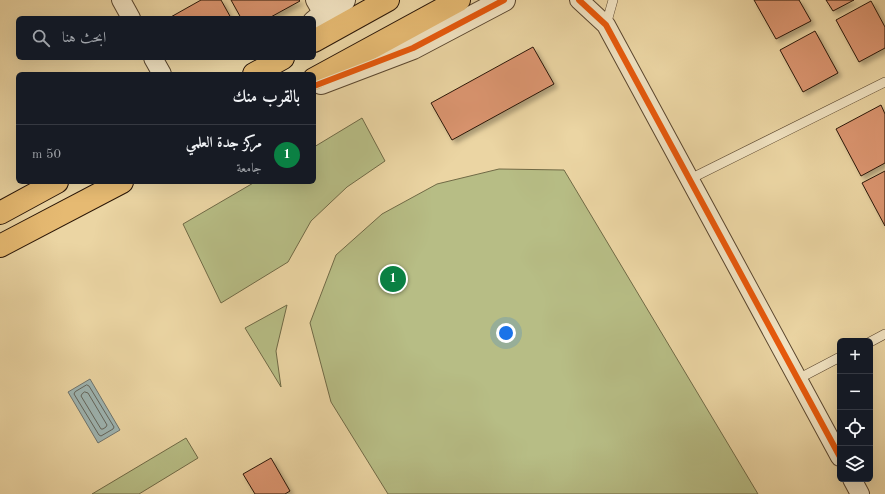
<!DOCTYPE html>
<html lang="ar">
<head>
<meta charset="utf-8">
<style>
  body { margin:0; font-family:"Old Standard TT",Amiri,serif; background:#20242c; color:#f1f3f6; direction:rtl }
  .controls { position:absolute; right:12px; bottom:12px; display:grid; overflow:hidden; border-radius:6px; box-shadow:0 4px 16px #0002 }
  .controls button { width:36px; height:36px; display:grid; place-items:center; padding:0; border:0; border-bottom:1px solid #363941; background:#171b24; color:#f1f3f6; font:20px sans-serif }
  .you { position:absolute; left:506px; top:333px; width:14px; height:14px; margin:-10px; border:3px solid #fff; border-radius:50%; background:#1a73e8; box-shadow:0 0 0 6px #1a73e833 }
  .badge { display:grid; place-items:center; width:26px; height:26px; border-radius:50%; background:#0b8043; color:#fff; font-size:13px; font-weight:700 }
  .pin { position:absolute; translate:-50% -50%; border:2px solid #fff; box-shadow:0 1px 4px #0006 }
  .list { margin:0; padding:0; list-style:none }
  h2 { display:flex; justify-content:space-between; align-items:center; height:52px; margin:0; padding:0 16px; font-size:17px }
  h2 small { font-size:13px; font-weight:400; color:#9ea1a6 }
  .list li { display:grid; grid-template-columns:26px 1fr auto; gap:12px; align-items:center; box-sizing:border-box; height:60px; padding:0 16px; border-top:1px solid #363941 }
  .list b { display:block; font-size:15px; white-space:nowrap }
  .list p { margin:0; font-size:13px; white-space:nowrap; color:#9ea1a6 }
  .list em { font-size:13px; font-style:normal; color:#9ea1a6 }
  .icon { flex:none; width:22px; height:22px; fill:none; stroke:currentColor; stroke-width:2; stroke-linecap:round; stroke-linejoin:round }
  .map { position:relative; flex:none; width:885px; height:494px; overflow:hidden; direction:ltr }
  .search { position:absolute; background:#171b24; box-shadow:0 4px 16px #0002; left:16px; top:16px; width:300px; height:44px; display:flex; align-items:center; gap:10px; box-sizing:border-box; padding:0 14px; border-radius:6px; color:#9ea1a6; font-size:15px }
  .panel { position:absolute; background:#171b24; box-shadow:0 4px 16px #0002; left:16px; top:72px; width:300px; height:112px; border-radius:6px; direction:rtl }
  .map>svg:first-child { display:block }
  .green { fill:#b7bd85; stroke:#706a46 }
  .water { fill:#9eb5b2; stroke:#70756e }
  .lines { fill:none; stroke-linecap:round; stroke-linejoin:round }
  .shore { stroke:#64665c; stroke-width:1 }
  .building { fill:#db9570; stroke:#2a1607; filter:url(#shadow) }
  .service-casing { stroke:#5a462e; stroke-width:10 }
  .minor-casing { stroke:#5a462e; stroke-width:20 }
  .tertiary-casing { stroke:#5a462e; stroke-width:24 }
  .primary-casing { stroke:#2a1607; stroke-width:24 }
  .service { stroke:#f2e4c3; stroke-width:9 }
  .minor { stroke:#f2e4c3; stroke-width:18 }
  .tertiary { stroke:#f2e4c3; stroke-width:22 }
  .primary { stroke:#e6ba72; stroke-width:22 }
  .cycleway-casing { stroke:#f2e4c3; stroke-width:8 }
  .cycleway { stroke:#e8590c; stroke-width:6 }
</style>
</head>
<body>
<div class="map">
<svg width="885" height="494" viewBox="0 0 885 494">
  <defs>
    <filter id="shadow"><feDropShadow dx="3.5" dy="3.5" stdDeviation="2" flood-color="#0004"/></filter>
  </defs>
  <rect width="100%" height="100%" fill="#ebd5a3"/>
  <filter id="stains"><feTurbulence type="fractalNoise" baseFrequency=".005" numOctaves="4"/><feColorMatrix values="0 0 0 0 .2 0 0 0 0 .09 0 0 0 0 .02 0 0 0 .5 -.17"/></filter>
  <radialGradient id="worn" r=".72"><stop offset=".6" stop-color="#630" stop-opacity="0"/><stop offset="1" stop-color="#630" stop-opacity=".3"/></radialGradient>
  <g class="green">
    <polygon points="362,118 385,161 347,187 311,221 288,262 221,303 183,224 255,182 314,182 314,147"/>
    <polygon points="499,169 564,170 758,494 388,494 331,402 310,323 336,255 382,214 437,184"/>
    <polygon points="287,305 276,351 281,387 245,328"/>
    <polygon points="186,438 198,458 139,494 92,494"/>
  </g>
  <polygon class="water" points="90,379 120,430 98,443 68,392"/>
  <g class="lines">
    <g class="shore">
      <polygon points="87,385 89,386 114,427 113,429 101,436 99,435 74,394 75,392"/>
      <polygon points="85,392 88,393 107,425 106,427 103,429 101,429 81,396 82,394"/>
    </g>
  </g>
  <g class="building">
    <polygon points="201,0 221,0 231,18 169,18"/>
    <polygon points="231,0 299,0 300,1 269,18 241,18"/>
    <polygon points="754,0 799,0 811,21 776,39"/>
    <polygon points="826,0 854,0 833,11"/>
    <polygon points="871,1 885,27 885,48 859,62 836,20"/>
    <polygon points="815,31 838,73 803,92 780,50"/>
    <polygon points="533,47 554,84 452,140 431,103"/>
    <polygon points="881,105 885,114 885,163 861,176 836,129"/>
    <polygon points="885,171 885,226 862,183"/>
    <polygon points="271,458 290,491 285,494 255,494 243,474"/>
  </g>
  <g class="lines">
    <g class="service-casing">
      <g id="service">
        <polyline points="606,25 613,0"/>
        <polyline points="690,179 885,82"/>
        <polyline points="870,342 885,334"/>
        <polyline points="798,379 840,357"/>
      </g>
    </g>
    <g class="minor-casing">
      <g id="minor">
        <polyline points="121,0 131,18"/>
        <polyline points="315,0 323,14"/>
        <polyline points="579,0 606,25 840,457"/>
        <polyline points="153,58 162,74"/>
        <polyline points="852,479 860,494"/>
      </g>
    </g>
    <g class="tertiary-casing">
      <g id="tertiary">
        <polyline points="314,22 332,7 344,0"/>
        <polyline points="321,83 413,48 504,0"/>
      </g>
    </g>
    <g class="primary-casing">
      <g id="primary">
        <polyline points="314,41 388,0"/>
        <polyline points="254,74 283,58"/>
        <polyline points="314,79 459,0"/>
        <polyline points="0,213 57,182"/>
        <polyline points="0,246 122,182"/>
      </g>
    </g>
    <use href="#service" class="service"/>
    <use href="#minor" class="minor"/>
    <use href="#tertiary" class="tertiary"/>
    <use href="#primary" class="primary"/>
    <g class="cycleway-casing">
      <g id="cycleway">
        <polyline points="579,0 606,25 840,457"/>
        <polyline points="314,86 413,48 504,0"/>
      </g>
    </g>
    <use href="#cycleway" class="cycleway"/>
  </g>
  <rect width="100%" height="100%" filter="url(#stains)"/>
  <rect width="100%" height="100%" fill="url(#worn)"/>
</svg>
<div class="controls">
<button>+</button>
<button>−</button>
<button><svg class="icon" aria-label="locate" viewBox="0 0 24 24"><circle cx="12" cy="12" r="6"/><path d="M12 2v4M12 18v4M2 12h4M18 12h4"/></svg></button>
<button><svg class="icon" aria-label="layers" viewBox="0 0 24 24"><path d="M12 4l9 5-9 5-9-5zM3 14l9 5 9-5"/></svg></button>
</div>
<div class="you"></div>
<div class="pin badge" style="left:393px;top:279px">1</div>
<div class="search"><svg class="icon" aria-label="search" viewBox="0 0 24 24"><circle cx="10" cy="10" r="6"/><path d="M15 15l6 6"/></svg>ابحث هنا</div>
<section class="panel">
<h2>بالقرب منك<small></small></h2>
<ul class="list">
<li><span class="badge">1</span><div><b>مركز جدة العلمي</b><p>جامعة</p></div><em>50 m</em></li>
</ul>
</section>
</div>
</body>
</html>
